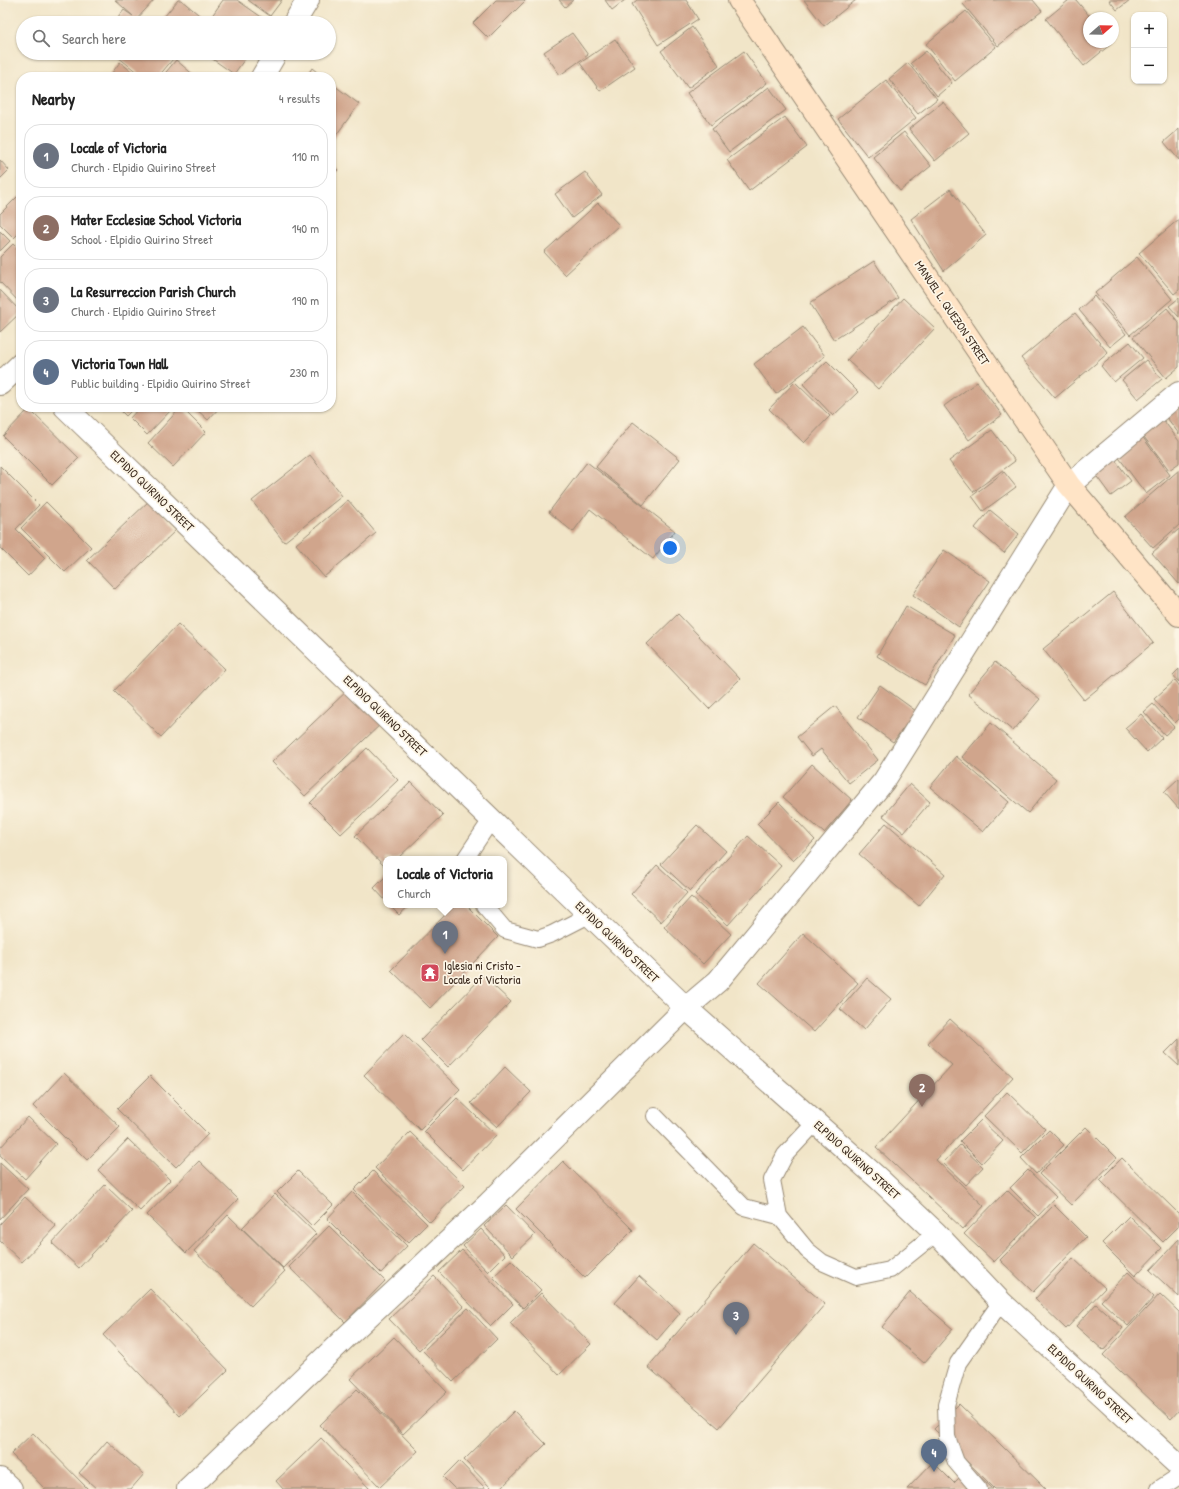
<!DOCTYPE html>
<html lang="en">
<head>
<meta charset="utf-8">
<style>
  body { margin:0; font-family:"Patrick Hand",sans-serif; background:#f2f2f2; color:#222 }
  .controls { position:absolute; right:12px; top:12px; display:grid; overflow:hidden; border-radius:8px; box-shadow:0 1px 3px #0004 }
  .controls button { width:36px; height:36px; display:grid; place-items:center; padding:0; border:0; border-bottom:1px solid #e0e0e0; background:#fff; color:#222; font:20px sans-serif }
  .compass { position:absolute; left:1083px; top:12px; width:36px; height:36px; border-radius:50%; background:#fff; box-shadow:0 1px 3px #0004; rotate:70deg }
  .you { position:absolute; left:670px; top:548px; width:14px; height:14px; margin:-10px; border:3px solid #fff; border-radius:50%; background:#1a73e8; box-shadow:0 0 0 6px #1a73e833 }
  .badge { display:grid; place-items:center; width:26px; height:26px; border-radius:50%; background:#0f766e; color:#fff; font-size:13px; font-weight:700 }
  .pin { position:absolute; translate:-50% -33px; filter:drop-shadow(0 1px 2px #0008) }
  .pin::after { content:''; position:absolute; top:21px; width:14px; height:12px; background:inherit; clip-path:polygon(0 0,100% 0,50% 100%) }
  .popup { position:absolute; left:383px; top:856px; width:124px; height:52px; box-sizing:border-box; display:grid; place-content:center; border-radius:8px; background:#fff; filter:drop-shadow(0 1px 3px #0005); font-size:13px; white-space:nowrap; color:#767676 }
  .popup b { font-size:15px; color:#222 }
  .popup::after { content:''; position:absolute; left:50%; top:100%; margin-left:-8px; border:8px solid transparent; border-top-color:#fff }
  .list { margin:0; padding:0; list-style:none }
  h2 { display:flex; justify-content:space-between; align-items:center; height:52px; margin:0; padding:0 16px; font-size:17px }
  h2 small { font-size:13px; font-weight:400; color:#767676 }
  .list li { display:grid; grid-template-columns:26px 1fr auto; gap:12px; align-items:center; box-sizing:border-box; height:64px; margin:0 8px 8px; padding:0 8px; border:1px solid #e0e0e0; border-radius:16px }
  .list b { display:block; font-size:15px; white-space:nowrap }
  .list p { margin:0; font-size:13px; white-space:nowrap; color:#767676 }
  .list em { font-size:13px; font-style:normal; color:#767676 }
  .icon { flex:none; width:22px; height:22px; fill:none; stroke:currentColor; stroke-width:2; stroke-linecap:round; stroke-linejoin:round }
  .map { position:relative; flex:none; width:1179px; height:1489px; overflow:hidden }
  .search { position:absolute; background:#fff; box-shadow:0 1px 3px #0004; left:16px; top:16px; width:320px; height:44px; display:flex; align-items:center; gap:10px; box-sizing:border-box; padding:0 14px; border-radius:22px; color:#767676; font-size:15px }
  .panel { position:absolute; background:#fff; box-shadow:0 1px 3px #0004; left:16px; top:72px; width:320px; height:340px; border-radius:16px }
  .map>svg:first-child { display:block }
  .building { fill:#d0a58c }
  .lines { fill:none; stroke-linecap:round; stroke-linejoin:round }
  .lane-casing { stroke:#968873; stroke-width:18 }
  .street-casing { stroke:#968873; stroke-width:24 }
  .secondary-casing { stroke:#968873; stroke-width:24 }
  .lane { stroke:#fff; stroke-width:16 }
  .street { stroke:#fff; stroke-width:22 }
  .secondary { stroke:#ffe4c6; stroke-width:22 }
  .labels { text-anchor:middle; stroke-width:3.5; stroke-linejoin:round; paint-order:stroke }
  .street-label { font-size:12px; fill:#3b2a1e; stroke:#fcf5e5 }
  .poi-label { font-size:12px; fill:#3b2a1e; stroke:#fcf5e5; text-anchor:start }
</style>
</head>
<body>
<div class="map">
<svg width="1179" height="1489" viewBox="0 0 1179 1489">
  <rect width="100%" height="100%" fill="#fcf5e5"/>
  <filter id="ink" filterUnits="userSpaceOnUse"><feTurbulence type="fractalNoise" baseFrequency=".025" numOctaves="2"/><feDisplacementMap in="SourceGraphic" scale="8" xChannelSelector="R" yChannelSelector="G"/><feConvolveMatrix kernelMatrix="1 2 1 2 8 2 1 2 1" color-interpolation-filters="sRGB"/></filter>
  <filter id="wash" filterUnits="userSpaceOnUse"><feTurbulence type="fractalNoise" baseFrequency=".012" numOctaves="4" result="noise"/><feDisplacementMap in="SourceGraphic" scale="16" xChannelSelector="R" yChannelSelector="G"/><feGaussianBlur stdDeviation="0.9" result="paint"/><feColorMatrix in="noise" values="0 0 0 0 0 0 0 0 0 0 0 0 0 0 0 0 0 1.4 0 .05"/><feComposite in="paint" operator="in"/></filter>
  <g filter="url(#wash)">
    <rect width="100%" height="100%" fill="#f1e5c8"/>
    <g id="blocks">
      <g class="building">
        <polygon points="115,0 154,0 136,20 140,23 114,23 124,10 133,16"/>
        <polygon points="178,0 181,0 204,19 200,23 159,23"/>
        <polygon points="223,0 237,0 270,23 207,23"/>
        <polygon points="248,0 282,0 270,16"/>
        <polygon points="496,0 526,0 488,38 473,23"/>
        <polygon points="559,0 573,0 565,7"/>
        <polygon points="605,0 625,0 612,10"/>
        <polygon points="637,0 686,0 698,19 658,45 632,4"/>
        <polygon points="804,0 856,0 824,26"/>
        <polygon points="968,0 1033,0 1042,11 998,46 963,4"/>
        <polygon points="1069,0 1076,0 1091,18 1089,18 1089,42 1110,42 1111,44 1084,66 1046,19"/>
        <polygon points="1109,0 1130,0 1117,10"/>
        <polygon points="966,11 996,47 955,81 926,44"/>
        <polygon points="692,27 719,65 688,88 661,51"/>
        <polygon points="572,33 588,55 560,75 544,52"/>
        <polygon points="615,39 635,67 600,91 580,63"/>
        <polygon points="744,51 767,83 711,125 687,93"/>
        <polygon points="926,51 952,83 937,96 911,63"/>
        <polygon points="113,53 178,53 158,77 143,77"/>
        <polygon points="204,53 249,53 234,74"/>
        <polygon points="176,60 196,77 162,77"/>
        <polygon points="120,62 138,77 109,77"/>
        <polygon points="908,63 937,99 918,114 889,79"/>
        <polygon points="312,68 323,77 306,77"/>
        <polygon points="886,80 916,118 868,157 838,119"/>
        <polygon points="331,83 359,104 334,138 331,136"/>
        <polygon points="769,87 786,110 729,152 712,129"/>
        <polygon points="943,102 969,133 935,161 909,129"/>
        <polygon points="785,117 807,147 749,191 727,160"/>
        <polygon points="1179,129 1179,160 1164,142"/>
        <polygon points="904,132 931,166 900,191 873,157"/>
        <polygon points="0,160 9,170 0,179"/>
        <polygon points="331,163 338,170 331,177"/>
        <polygon points="585,172 602,195 572,218 555,194"/>
        <polygon points="950,189 986,235 944,271 911,219"/>
        <polygon points="18,196 21,199 21,231 14,238 0,224 0,214"/>
        <polygon points="598,203 619,225 565,275 544,252"/>
        <polygon points="1179,219 1179,290 1174,294 1139,253"/>
        <polygon points="0,231 10,241 0,251"/>
        <polygon points="13,244 21,252 21,304 0,282 0,257"/>
        <polygon points="1137,257 1172,299 1130,335 1095,293"/>
        <polygon points="874,261 898,298 834,340 810,303"/>
        <polygon points="0,290 21,312 0,332"/>
        <polygon points="1094,296 1126,334 1110,347 1079,310"/>
        <polygon points="903,298 935,328 878,389 847,360"/>
        <polygon points="1179,298 1179,317 1169,306"/>
        <polygon points="1167,308 1179,323 1179,367 1166,378 1133,337"/>
        <polygon points="1075,313 1108,353 1055,398 1021,358"/>
        <polygon points="803,327 825,356 776,394 754,364"/>
        <polygon points="1130,342 1143,358 1114,382 1101,366"/>
        <polygon points="1146,360 1162,379 1138,399 1122,380"/>
        <polygon points="827,361 858,392 833,416 803,384"/>
        <polygon points="795,382 830,416 804,443 769,409"/>
        <polygon points="977,382 1002,415 969,440 944,406"/>
        <polygon points="1179,398 1179,434 1162,411"/>
        <polygon points="117,407 135,407 126,416"/>
        <polygon points="140,407 174,407 147,435 130,418"/>
        <polygon points="181,407 206,432 173,467 148,443"/>
        <polygon points="194,407 220,407 208,420"/>
        <polygon points="29,409 79,458 52,485 3,436"/>
        <polygon points="1161,417 1179,441 1179,463 1169,470 1141,433"/>
        <polygon points="633,422 680,459 643,505 596,467"/>
        <polygon points="992,430 1015,461 973,492 949,461"/>
        <polygon points="1139,432 1170,475 1146,494 1114,451"/>
        <polygon points="310,455 342,496 284,542 252,501"/>
        <polygon points="1112,456 1131,481 1111,496 1092,470"/>
        <polygon points="587,462 675,531 653,559 590,509 573,532 549,512"/>
        <polygon points="0,466 39,505 16,529 45,558 28,576 0,548"/>
        <polygon points="1179,470 1179,525 1153,548 1125,517"/>
        <polygon points="1004,472 1016,487 983,511 972,496"/>
        <polygon points="150,500 177,529 115,589 87,560"/>
        <polygon points="348,500 376,533 324,577 296,544"/>
        <polygon points="46,502 91,547 65,572 21,528"/>
        <polygon points="990,510 1019,534 1004,553 975,528"/>
        <polygon points="1179,529 1179,584 1152,553"/>
        <polygon points="944,550 990,581 959,627 913,595"/>
        <polygon points="1113,592 1153,643 1084,700 1043,649"/>
        <polygon points="906,606 955,635 925,685 877,656"/>
        <polygon points="678,614 740,679 709,709 647,644"/>
        <polygon points="178,624 225,669 161,737 114,691"/>
        <polygon points="995,662 1040,699 1013,731 968,694"/>
        <polygon points="1179,669 1179,682 1173,675"/>
        <polygon points="1175,680 1179,685 1179,719 1175,723 1154,699"/>
        <polygon points="880,685 916,711 893,742 858,717"/>
        <polygon points="350,688 383,722 305,796 272,762"/>
        <polygon points="1153,704 1174,727 1165,735 1144,712"/>
        <polygon points="835,706 878,760 849,783 821,749 812,756 797,737"/>
        <polygon points="1141,714 1162,738 1147,752 1125,728"/>
        <polygon points="991,723 1056,779 1028,813 962,757"/>
        <polygon points="367,748 398,780 341,834 310,803"/>
        <polygon points="956,756 1009,802 983,832 930,787"/>
        <polygon points="812,764 852,800 824,833 783,797"/>
        <polygon points="1179,778 1179,809 1164,792"/>
        <polygon points="411,782 443,815 397,859 386,859 386,868 355,836"/>
        <polygon points="910,784 930,802 904,833 883,816"/>
        <polygon points="779,802 815,840 793,861 757,824"/>
        <polygon points="886,823 945,874 919,906 859,854"/>
        <polygon points="697,825 726,851 690,891 661,864"/>
        <polygon points="748,836 781,866 728,925 695,894"/>
        <polygon points="657,865 687,893 661,922 631,894"/>
        <polygon points="386,876 386,901 374,888"/>
        <polygon points="691,897 731,934 703,964 664,927"/>
        <polygon points="389,905 410,905 399,915"/>
        <polygon points="455,905 466,905 498,937 430,1008 391,970"/>
        <polygon points="803,933 858,983 814,1032 759,983"/>
        <polygon points="483,976 511,1002 448,1067 421,1040"/>
        <polygon points="867,978 891,999 864,1030 840,1009"/>
        <polygon points="950,1019 1013,1077 936,1160 984,1206 963,1229 876,1147 952,1065 928,1043"/>
        <polygon points="404,1034 460,1089 420,1130 364,1075"/>
        <polygon points="1179,1039 1179,1066 1165,1053"/>
        <polygon points="505,1067 531,1092 497,1127 471,1103"/>
        <polygon points="64,1073 120,1127 87,1160 33,1106"/>
        <polygon points="150,1076 208,1134 176,1167 117,1109"/>
        <polygon points="1007,1092 1045,1129 1022,1153 984,1116"/>
        <polygon points="457,1098 496,1135 463,1170 424,1131"/>
        <polygon points="28,1117 56,1144 25,1179 0,1155 0,1148"/>
        <polygon points="981,1120 1003,1141 982,1163 960,1141"/>
        <polygon points="1086,1127 1117,1158 1071,1205 1039,1174"/>
        <polygon points="1049,1130 1064,1145 1036,1174 1021,1158"/>
        <polygon points="410,1132 465,1186 430,1222 375,1168"/>
        <polygon points="128,1139 170,1180 140,1211 98,1170"/>
        <polygon points="960,1145 983,1167 966,1185 943,1163"/>
        <polygon points="1122,1158 1179,1214 1179,1226 1163,1242 1100,1180"/>
        <polygon points="199,1161 238,1199 186,1253 147,1215"/>
        <polygon points="563,1161 633,1230 585,1278 516,1209"/>
        <polygon points="0,1163 28,1189 0,1219"/>
        <polygon points="1028,1170 1056,1197 1038,1216 1010,1188"/>
        <polygon points="298,1171 333,1205 312,1226 277,1192"/>
        <polygon points="373,1171 427,1224 408,1243 354,1190"/>
        <polygon points="105,1185 132,1211 79,1268 52,1243"/>
        <polygon points="1007,1190 1036,1218 994,1262 964,1234"/>
        <polygon points="352,1192 407,1246 381,1273 327,1219"/>
        <polygon points="275,1194 316,1234 283,1268 242,1228"/>
        <polygon points="25,1197 56,1226 22,1262 0,1241 0,1224"/>
        <polygon points="506,1205 535,1235 513,1256 484,1226"/>
        <polygon points="1054,1205 1086,1237 1033,1292 1000,1260"/>
        <polygon points="228,1215 285,1271 251,1306 194,1251"/>
        <polygon points="1129,1216 1162,1248 1135,1276 1102,1243"/>
        <polygon points="329,1226 385,1281 345,1322 289,1267"/>
        <polygon points="481,1229 505,1255 488,1272 463,1246"/>
        <polygon points="1179,1239 1179,1297 1150,1270"/>
        <polygon points="753,1243 825,1304 719,1428 648,1367"/>
        <polygon points="462,1250 513,1304 491,1326 439,1272"/>
        <polygon points="1073,1258 1105,1288 1066,1329 1035,1299"/>
        <polygon points="511,1260 541,1290 523,1308 493,1277"/>
        <polygon points="1128,1272 1154,1297 1128,1326 1101,1301"/>
        <polygon points="434,1276 464,1307 419,1350 389,1319"/>
        <polygon points="639,1276 680,1313 657,1340 615,1303"/>
        <polygon points="150,1289 228,1370 180,1416 103,1335"/>
        <polygon points="910,1292 953,1329 924,1363 882,1327"/>
        <polygon points="541,1293 591,1344 559,1375 510,1323"/>
        <polygon points="1160,1294 1179,1312 1179,1410 1171,1419 1103,1355"/>
        <polygon points="1096,1304 1123,1328 1103,1350 1076,1326"/>
        <polygon points="468,1308 497,1339 453,1382 423,1351"/>
        <polygon points="394,1337 447,1392 403,1434 350,1379"/>
        <polygon points="357,1389 418,1451 380,1487 320,1425"/>
        <polygon points="959,1404 1046,1489 995,1489 934,1429"/>
        <polygon points="514,1411 546,1444 500,1489 492,1489 464,1460"/>
        <polygon points="33,1433 88,1489 45,1489 11,1454"/>
        <polygon points="321,1438 370,1489 283,1489 276,1481"/>
        <polygon points="107,1441 144,1474 131,1489 97,1489 79,1473"/>
        <polygon points="459,1461 486,1489 455,1489 443,1477"/>
        <polygon points="933,1462 954,1483 970,1467 993,1489 907,1489"/>
      </g>
    </g>
  </g>
  <g filter="url(#ink)">
    <use href="#blocks" fill-opacity="0" stroke="#968873" stroke-width="1"/>
    <g class="lines">
      <g class="lane-casing">
        <g id="lane">
          <polyline points="465,859 491,820"/>
          <polyline points="484,905 505,930 538,939 552,934 589,915"/>
          <polyline points="655,1116 744,1207 779,1216"/>
          <polyline points="815,1123 785,1155 772,1180 779,1216 807,1250 822,1262 856,1277 890,1270 936,1233"/>
          <polyline points="979,1489 956,1462 947,1437 946,1405 958,1363 1001,1302"/>
          <polyline points="1159,1489 1179,1476"/>
        </g>
      </g>
      <g class="street-casing">
        <g id="street">
          <polyline points="294,23 308,0"/>
          <polyline points="262,77 276,53"/>
          <polyline points="0,384 21,364"/>
          <polyline points="65,407 686,1008 879,1179 936,1233 1001,1302 1179,1466"/>
          <polyline points="0,1479 11,1489"/>
          <polyline points="188,1489 345,1338 487,1205 686,1008 718,981 884,781 1069,485 1179,393"/>
        </g>
      </g>
      <g class="secondary-casing">
        <polyline id="secondary" points="739,0 1069,485 1179,615"/>
      </g>
      <use href="#lane" class="lane"/>
      <use href="#street" class="street"/>
      <use href="#secondary" class="secondary"/>
    </g>
  </g>
  <defs>
    <g id="temple-square" transform="scale(1)"><rect x="-9" y="-9" width="18" height="18" rx="4" fill="#d1495b" stroke="#fcf5e5"/><path d="M0-6L5-2H3V0L6.5 2.5H4V6H1.5V3h-3V6H-4V2.5H-6.5L-3 0V-2H-5Z" fill="#fff"/></g>
  </defs>
  <g fill-rule="evenodd">
    <use href="#temple-square" x="430" y="973"/>
  </g>
  <g class="labels">
    <g class="street-label">
      <text transform="translate(952 313) rotate(56)" y="4">MANUEL L. QUEZON STREET</text>
      <text transform="translate(152 491) rotate(44)" y="4">ELPIDIO QUIRINO STREET</text>
      <text transform="translate(385 716) rotate(44)" y="4">ELPIDIO QUIRINO STREET</text>
      <text transform="translate(617 942) rotate(44)" y="4">ELPIDIO QUIRINO STREET</text>
      <text transform="translate(857 1160) rotate(42)" y="4">ELPIDIO QUIRINO STREET</text>
      <text transform="translate(1090 1384) rotate(43)" y="4">ELPIDIO QUIRINO STREET</text>
    </g>
    <g class="poi-label">
      <text x="444" y="970">Iglesia ni Cristo -<tspan x="444" dy="14">Locale of Victoria</tspan></text>
    </g>
  </g>
</svg>
<div class="controls">
<button>+</button>
<button>−</button>
</div>
<svg class="compass" viewBox="-18 -18 36 36"><path d="M0-13l5 13h-10z" fill="#e53935"/><path d="M0 13l5-13h-10z" fill="#767676"/></svg>
<div class="you"></div>
<div class="pin badge" style="left:445px;top:954px;background:#6b7280">1</div>
<div class="popup"><b>Locale of Victoria</b>Church</div>
<div class="pin badge" style="left:922px;top:1107px;background:#8d6e63">2</div>
<div class="pin badge" style="left:736px;top:1335px;background:#6b7280">3</div>
<div class="pin badge" style="left:934px;top:1472px;background:#5c6f8a">4</div>
<div class="search"><svg class="icon" aria-label="search" viewBox="0 0 24 24"><circle cx="10" cy="10" r="6"/><path d="M15 15l6 6"/></svg>Search here</div>
<section class="panel">
<h2>Nearby<small>4 results</small></h2>
<ul class="list">
<li><span class="badge" style="background:#6b7280">1</span><div><b>Locale of Victoria</b><p>Church · Elpidio Quirino Street</p></div><em>110 m</em></li>
<li><span class="badge" style="background:#8d6e63">2</span><div><b>Mater Ecclesiae School Victoria</b><p>School · Elpidio Quirino Street</p></div><em>140 m</em></li>
<li><span class="badge" style="background:#6b7280">3</span><div><b>La Resurreccion Parish Church</b><p>Church · Elpidio Quirino Street</p></div><em>190 m</em></li>
<li><span class="badge" style="background:#5c6f8a">4</span><div><b>Victoria Town Hall</b><p>Public building · Elpidio Quirino Street</p></div><em>230 m</em></li>
</ul>
</section>
</div>
</body>
</html>
